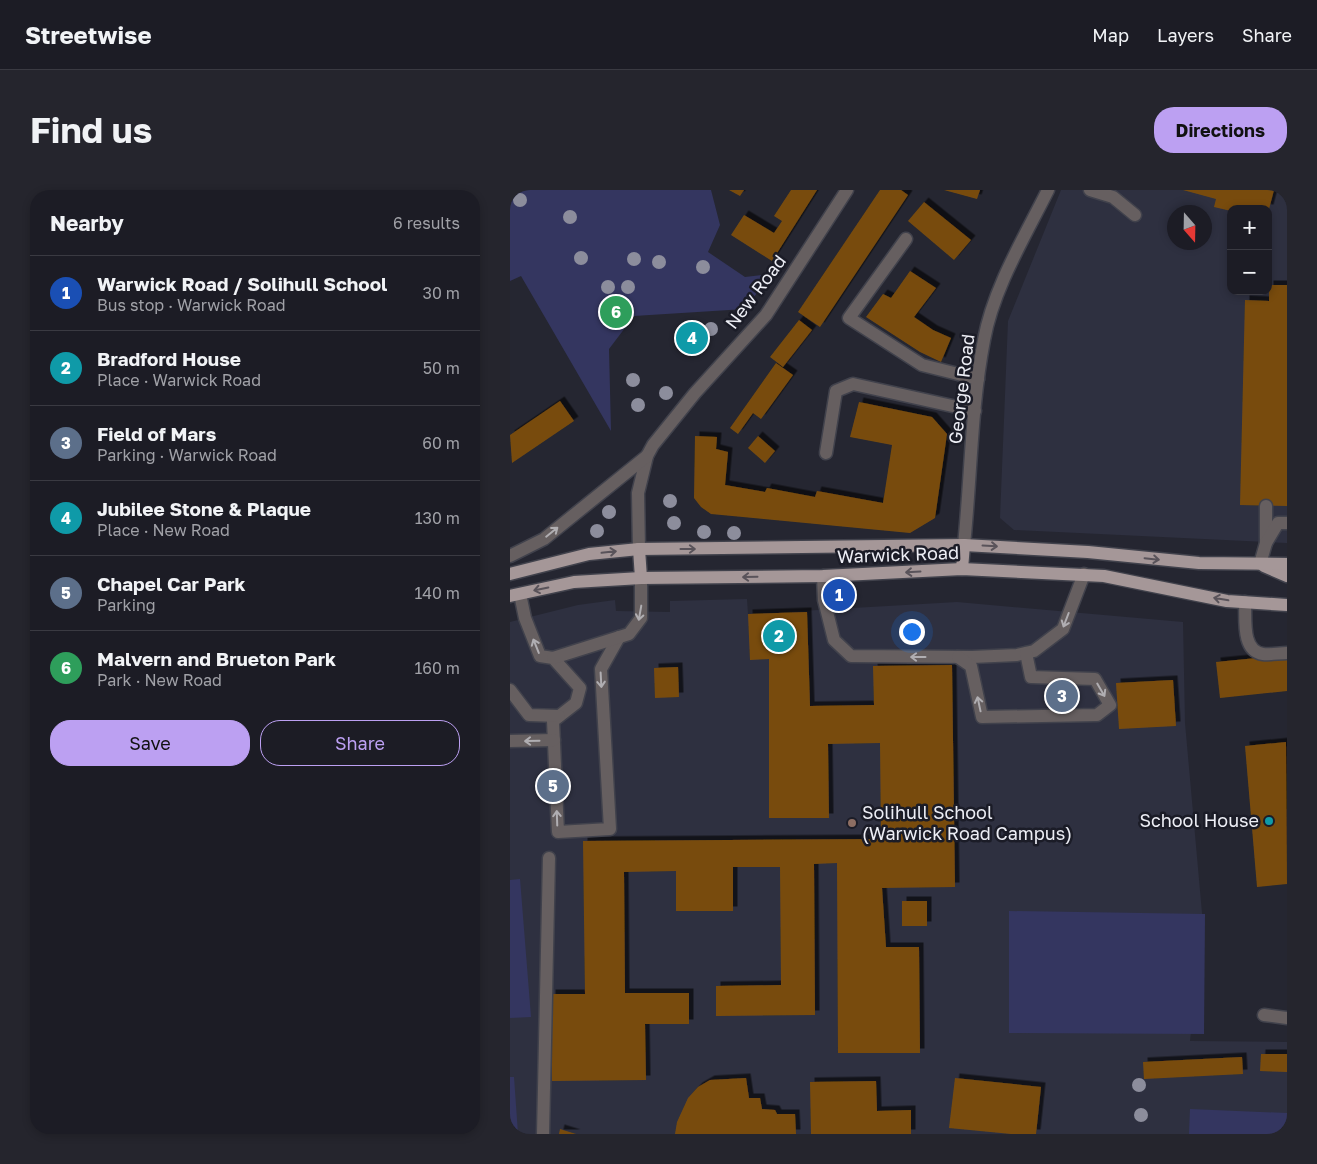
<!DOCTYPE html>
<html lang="en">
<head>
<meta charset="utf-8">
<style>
  body { margin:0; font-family:"Golos Text",sans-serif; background:#25252d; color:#f1f3f6 }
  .controls { position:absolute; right:15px; top:15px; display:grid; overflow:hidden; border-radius:10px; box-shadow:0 2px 8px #0003 }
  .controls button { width:45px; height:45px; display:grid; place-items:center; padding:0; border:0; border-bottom:1px solid #3a3a42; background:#1c1c25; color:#f1f3f6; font:25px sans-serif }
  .compass { position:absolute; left:657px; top:15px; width:45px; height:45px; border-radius:50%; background:#1c1c25; box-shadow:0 2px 8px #0003; rotate:160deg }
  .you { position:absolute; left:401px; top:441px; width:18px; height:18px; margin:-12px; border:4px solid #fff; border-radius:50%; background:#1a73e8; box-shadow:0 0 0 8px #1a73e833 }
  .badge { display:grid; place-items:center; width:32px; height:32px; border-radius:50%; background:#bca0f2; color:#fff; font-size:16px; font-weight:700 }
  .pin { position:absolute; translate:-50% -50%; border:2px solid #fff; box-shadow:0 1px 5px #0006 }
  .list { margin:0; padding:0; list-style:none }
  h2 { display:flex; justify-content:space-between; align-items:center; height:65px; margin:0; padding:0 20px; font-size:21px }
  h2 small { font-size:16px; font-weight:400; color:#a0a1a7 }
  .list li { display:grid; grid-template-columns:32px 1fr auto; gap:15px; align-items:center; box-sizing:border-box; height:75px; padding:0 20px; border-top:1px solid #3a3a42 }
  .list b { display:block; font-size:19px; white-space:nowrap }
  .list p { margin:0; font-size:16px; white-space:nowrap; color:#a0a1a7 }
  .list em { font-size:16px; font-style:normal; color:#a0a1a7 }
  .actions { display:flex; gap:10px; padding:15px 20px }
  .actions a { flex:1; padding:11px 0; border:1px solid #bca0f2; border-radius:20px; text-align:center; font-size:18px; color:#bca0f2 }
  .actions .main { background:#bca0f2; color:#111 }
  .map { position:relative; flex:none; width:777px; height:944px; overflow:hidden; border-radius:20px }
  header { display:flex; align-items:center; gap:30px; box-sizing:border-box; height:70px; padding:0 25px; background:#1c1c25; border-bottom:1px solid #3a3a42 }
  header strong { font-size:24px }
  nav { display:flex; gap:28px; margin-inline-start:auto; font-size:18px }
  .intro { display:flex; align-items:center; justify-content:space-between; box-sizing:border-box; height:120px; padding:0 30px }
  h1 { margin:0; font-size:35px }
  .button { padding:12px 22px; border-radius:20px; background:#bca0f2; color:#111; font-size:18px; font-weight:700 }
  main { display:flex; gap:30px; padding:0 30px }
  aside { flex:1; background:#1c1c25; border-radius:20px; box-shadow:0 2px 8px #0003 }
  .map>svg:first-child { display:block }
  .built { fill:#2e3040; fill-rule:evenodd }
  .green { fill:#343660 }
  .building { fill:#784c0e; filter:url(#shadow) }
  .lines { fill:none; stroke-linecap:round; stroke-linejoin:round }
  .minor-casing { stroke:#41424c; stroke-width:15 }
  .major-casing { stroke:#41424c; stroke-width:15 }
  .minor { stroke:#665f60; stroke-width:12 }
  .major { stroke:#a59798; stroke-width:12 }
  .tree { fill:#8c8d9c }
  .oneway { stroke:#b0aeb2 }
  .oneway2 { stroke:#59535a }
  .culture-dot { fill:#0f9aa8; stroke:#1b1c27; stroke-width:2 }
  .education-dot { fill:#8d6e63; stroke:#1b1c27; stroke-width:2 }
  .labels { text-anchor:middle; stroke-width:5; stroke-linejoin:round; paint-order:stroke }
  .street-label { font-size:18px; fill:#edeef5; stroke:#1b1c27 }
  .poi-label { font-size:18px; fill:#edeef5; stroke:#1b1c27; text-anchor:start }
</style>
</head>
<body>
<header>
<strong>Streetwise</strong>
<nav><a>Map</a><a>Layers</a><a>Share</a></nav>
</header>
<div class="intro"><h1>Find us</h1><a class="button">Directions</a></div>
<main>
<aside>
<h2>Nearby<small>6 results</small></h2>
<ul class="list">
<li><span class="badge" style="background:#1a4fb4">1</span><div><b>Warwick Road / Solihull School</b><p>Bus stop · Warwick Road</p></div><em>30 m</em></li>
<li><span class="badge" style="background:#0f9aa8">2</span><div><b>Bradford House</b><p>Place · Warwick Road</p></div><em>50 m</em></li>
<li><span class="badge" style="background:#5c6f8a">3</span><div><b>Field of Mars</b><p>Parking · Warwick Road</p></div><em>60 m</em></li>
<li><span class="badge" style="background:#0f9aa8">4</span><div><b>Jubilee Stone &amp; Plaque</b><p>Place · New Road</p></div><em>130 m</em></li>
<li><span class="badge" style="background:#5c6f8a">5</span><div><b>Chapel Car Park</b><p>Parking</p></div><em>140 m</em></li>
<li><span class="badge" style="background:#2e9e5b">6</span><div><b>Malvern and Brueton Park</b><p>Park · New Road</p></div><em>160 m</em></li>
</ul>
<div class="actions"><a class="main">Save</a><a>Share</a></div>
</aside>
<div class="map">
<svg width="777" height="944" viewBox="0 0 777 944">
  <defs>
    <filter id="shadow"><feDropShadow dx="4.5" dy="-4.5" stdDeviation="0" flood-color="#0009"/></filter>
  </defs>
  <rect width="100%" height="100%" fill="#252631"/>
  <g class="built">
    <path d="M 551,0 L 777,0 L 777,353 L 504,340 L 490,328 L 498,131 ZM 721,19 L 758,19 L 758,101 L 721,101 ZM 664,22 L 694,22 L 694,52 L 664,52 Z"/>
    <polygon points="237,409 238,424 447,412 673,432 675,533 693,734 680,851 777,852 777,944 0,944 0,432 68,415 105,410 106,421 160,422 160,411"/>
  </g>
  <g class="green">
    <polygon points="0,0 201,0 210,35 198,62 235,87 261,84 235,119 124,126 99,159 101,241 11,86 0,91"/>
    <polygon points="10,689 21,827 0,828 0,690"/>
    <polygon points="499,721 695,724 694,844 499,843"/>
    <polygon points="0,887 4,887 8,944 0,944"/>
    <polygon points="680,919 777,923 777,944 679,944"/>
  </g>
  <g class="building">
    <polygon points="219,0 234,0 230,6"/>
    <polygon points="281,0 307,0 262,71 221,45 234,25 264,43 272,31 264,26"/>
    <polygon points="370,0 391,0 398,5 310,137 288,122"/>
    <polygon points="434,0 470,0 467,9"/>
    <polygon points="673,0 764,0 759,19 735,15 734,19 721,19 721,21 704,17 706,9"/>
    <polygon points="414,12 461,50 444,70 398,31"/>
    <polygon points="400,81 426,98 404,127 423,140 441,148 431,172 410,162 356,127 373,104 381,108"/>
    <polygon points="759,95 777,95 777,316 730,315 735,110 759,111"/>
    <polygon points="289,130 302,140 273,177 260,167"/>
    <polygon points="266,173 283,185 251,229 243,223 228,244 220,238"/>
    <polygon points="50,211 64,231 2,273 0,245"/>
    <polygon points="349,212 422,227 437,244 425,328 400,343 201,324 191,317 184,308 185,246 207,247 206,259 218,262 215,295 255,302 257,298 305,307 307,301 373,313 382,255 340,247"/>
    <polygon points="248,246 265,261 255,273 238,258"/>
    <polygon points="297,422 300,516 364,515 363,476 442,475 445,697 372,698 376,757 409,757 410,863 328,863 327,673 304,674 305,825 206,826 206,796 271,795 270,677 223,677 223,721 166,721 166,681 114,682 115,803 179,803 179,834 135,834 136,890 42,891 41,804 75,804 73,651 371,649 370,553 318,554 319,628 259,628 259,469 240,470 238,424"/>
    <polygon points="777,465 777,501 710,508 706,472"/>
    <polygon points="168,477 169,507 145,508 144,478"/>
    <polygon points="663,490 666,536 609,539 606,493"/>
    <polygon points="776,552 777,694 747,697 735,556"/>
    <rect x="392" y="711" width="25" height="25"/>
    <polygon points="751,864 777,864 777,882 750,881"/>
    <polygon points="732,867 733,884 634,889 633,872"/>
    <polygon points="236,888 239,908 250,908 252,919 265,920 267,924 285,924 286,944 165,944 167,932 178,908 188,897 200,890"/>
    <polygon points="445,888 531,897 526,944 501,944 439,938"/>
    <polygon points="366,891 367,921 401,920 401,944 301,944 300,892"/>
    <polygon points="50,939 66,944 49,944"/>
  </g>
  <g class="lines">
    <g class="minor-casing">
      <g id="minor">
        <polyline points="580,0 603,7 625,25"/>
        <polyline points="396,49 339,128 412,175 468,189"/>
        <polyline points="316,263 326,201 343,194 465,221"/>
        <polyline points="756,316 756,353"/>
        <path d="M 454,355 C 461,287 461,217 474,150 C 483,99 515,46 538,0"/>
        <polyline points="129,359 128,303 137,266 143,255 185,203 256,125 337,0"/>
        <polyline points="0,366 34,349 137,266"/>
        <polyline points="750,374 756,353 768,333 777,333"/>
        <polyline points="313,386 314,410 324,450 341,466 462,467 507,465 524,461 553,439 574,384"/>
        <polyline points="10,404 15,428 30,466 43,468 70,498 66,513 43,531 48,642 100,639 91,479 109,447"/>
        <path d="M 735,412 C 736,428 731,461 753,464 C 760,465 769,463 777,463"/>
        <polyline points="448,467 461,476 472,527 587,525 600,515 585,489 521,487 516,463"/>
        <polyline points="43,468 119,444 131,428 131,388"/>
        <polyline points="0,500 19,525 49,526"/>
        <polyline points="0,551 44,550"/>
        <polyline points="754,825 777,828"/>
        <polyline points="33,944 39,668"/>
      </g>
    </g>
    <g class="major-casing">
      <g id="major">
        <polyline points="129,359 131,388"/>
        <polyline points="754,376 777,386"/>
        <polyline points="452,379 454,355"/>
        <polyline points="0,384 79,364 129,359 454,355 578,362 689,373 777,374"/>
        <polyline points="0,406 64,392 131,388 313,386 452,379 594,386 717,411 777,415"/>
      </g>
    </g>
    <use href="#minor" class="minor"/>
    <use href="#major" class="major"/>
  </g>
  <g class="tree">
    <circle cx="10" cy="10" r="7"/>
    <circle cx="60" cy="27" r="7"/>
    <circle cx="71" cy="68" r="7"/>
    <circle cx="124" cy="69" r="7"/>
    <circle cx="149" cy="72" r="7"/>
    <circle cx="193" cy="77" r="7"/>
    <circle cx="98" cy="97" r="7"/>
    <circle cx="118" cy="97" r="7"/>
    <circle cx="201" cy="139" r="7"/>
    <circle cx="123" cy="190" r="7"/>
    <circle cx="156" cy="203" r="7"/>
    <circle cx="128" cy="215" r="7"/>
    <circle cx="160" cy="311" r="7"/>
    <circle cx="99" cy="322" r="7"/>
    <circle cx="164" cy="333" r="7"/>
    <circle cx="87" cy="341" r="7"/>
    <circle cx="194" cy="342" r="7"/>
    <circle cx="224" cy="343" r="7"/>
    <circle cx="629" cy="895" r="7"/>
    <circle cx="631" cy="925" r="7"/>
  </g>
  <defs><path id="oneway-shaft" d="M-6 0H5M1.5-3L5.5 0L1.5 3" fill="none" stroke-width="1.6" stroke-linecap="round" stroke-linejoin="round" transform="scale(1.25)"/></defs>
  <g class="oneway">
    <use href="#oneway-shaft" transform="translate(42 342) rotate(-39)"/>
    <use href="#oneway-shaft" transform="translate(130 423) rotate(100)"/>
    <use href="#oneway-shaft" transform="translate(556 430) rotate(111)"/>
    <use href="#oneway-shaft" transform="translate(26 456) rotate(-112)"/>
    <use href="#oneway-shaft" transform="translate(408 467) rotate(-180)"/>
    <use href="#oneway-shaft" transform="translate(91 490) rotate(87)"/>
    <use href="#oneway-shaft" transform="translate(591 500) rotate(60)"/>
    <use href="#oneway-shaft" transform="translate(469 514) rotate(-102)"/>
    <use href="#oneway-shaft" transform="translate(22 551) rotate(179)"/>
    <use href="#oneway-shaft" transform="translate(47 628) rotate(-92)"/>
  </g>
  <g class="oneway2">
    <use href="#oneway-shaft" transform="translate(480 356) rotate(3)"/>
    <use href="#oneway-shaft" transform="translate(178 359)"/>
    <use href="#oneway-shaft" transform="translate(99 362) rotate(-6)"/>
    <use href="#oneway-shaft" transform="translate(642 369) rotate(6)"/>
    <use href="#oneway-shaft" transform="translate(403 382) rotate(177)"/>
    <use href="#oneway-shaft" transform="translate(240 387) rotate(179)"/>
    <use href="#oneway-shaft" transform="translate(31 399) rotate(168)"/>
    <use href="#oneway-shaft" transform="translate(711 409) rotate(-170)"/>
  </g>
  <circle class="culture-dot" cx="759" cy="631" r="5"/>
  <circle class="education-dot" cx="342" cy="633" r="5"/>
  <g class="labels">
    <g class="street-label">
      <text transform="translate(246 102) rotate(-53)" y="6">New Road</text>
      <text transform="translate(452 199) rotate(-83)" y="6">George Road</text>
      <text transform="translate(388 365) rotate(-2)" y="6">Warwick Road</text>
    </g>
    <g class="poi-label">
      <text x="352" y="629">Solihull School<tspan x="352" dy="21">(Warwick Road Campus)</tspan></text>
      <text x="749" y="637" text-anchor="end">School House</text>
    </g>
  </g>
</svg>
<div class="controls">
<button>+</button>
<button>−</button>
</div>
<svg class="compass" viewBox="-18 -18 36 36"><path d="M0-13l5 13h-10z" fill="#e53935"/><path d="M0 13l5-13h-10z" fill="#a0a1a7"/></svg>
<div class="you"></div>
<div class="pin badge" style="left:329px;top:405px;background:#1a4fb4">1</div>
<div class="pin badge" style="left:269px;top:446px;background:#0f9aa8">2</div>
<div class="pin badge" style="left:552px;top:506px;background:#5c6f8a">3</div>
<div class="pin badge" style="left:182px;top:148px;background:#0f9aa8">4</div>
<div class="pin badge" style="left:43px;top:596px;background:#5c6f8a">5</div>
<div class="pin badge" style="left:106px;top:122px;background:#2e9e5b">6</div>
</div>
</main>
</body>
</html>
